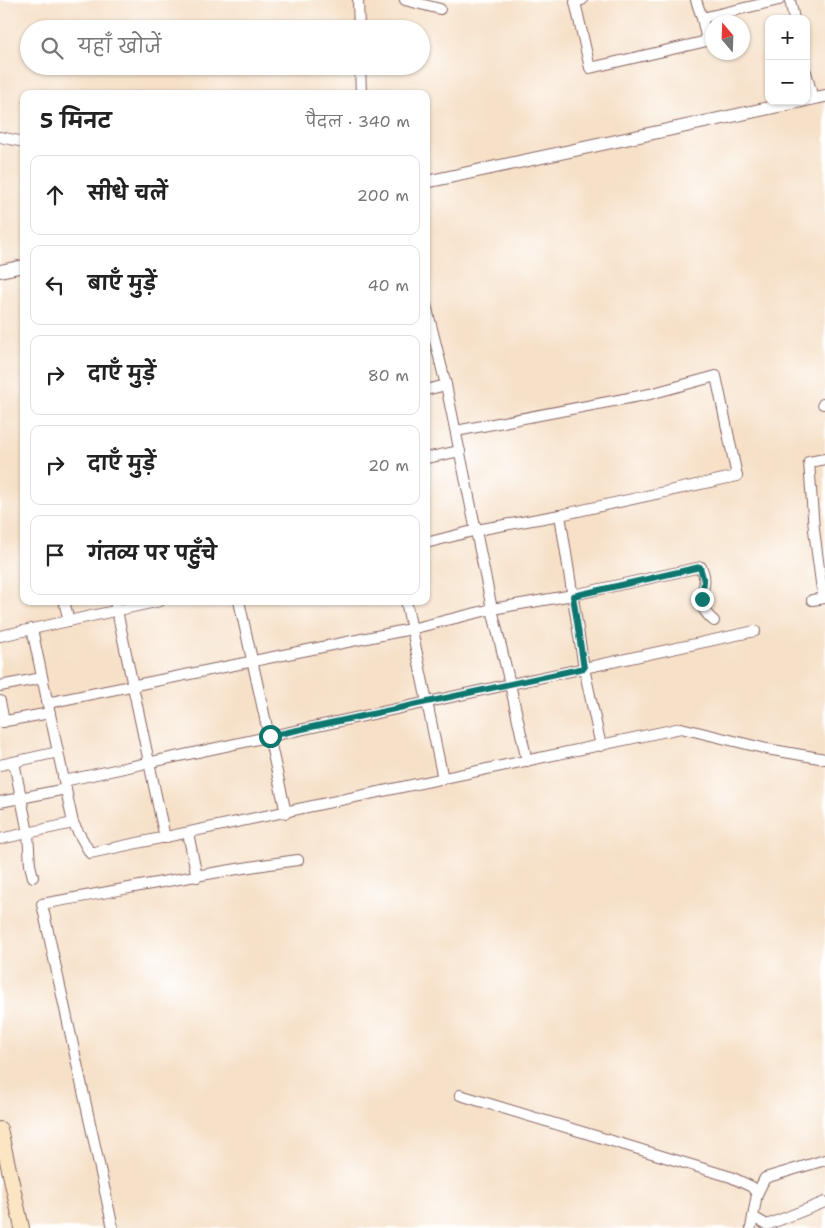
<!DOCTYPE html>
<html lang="hi">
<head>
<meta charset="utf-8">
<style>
  body { margin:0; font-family:"Shantell Sans","Playpen Sans Deva",sans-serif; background:#f2f2f2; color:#222 }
  .controls { position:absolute; right:15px; top:15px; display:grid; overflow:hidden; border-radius:10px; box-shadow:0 1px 4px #0004 }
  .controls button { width:45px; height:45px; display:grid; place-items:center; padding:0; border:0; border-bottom:1px solid #e0e0e0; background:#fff; color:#222; font:25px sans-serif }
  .compass { position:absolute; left:705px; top:15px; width:45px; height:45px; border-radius:50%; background:#fff; box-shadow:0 1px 4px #0004; rotate:341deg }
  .stop { position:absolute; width:15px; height:15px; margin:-11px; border:4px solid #0f766e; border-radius:50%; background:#fff }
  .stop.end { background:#0f766e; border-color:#fff; box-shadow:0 1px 5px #0008 }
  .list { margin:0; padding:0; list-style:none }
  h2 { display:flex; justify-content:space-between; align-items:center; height:65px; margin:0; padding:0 20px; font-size:21px }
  h2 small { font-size:16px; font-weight:400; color:#767676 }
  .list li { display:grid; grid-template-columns:32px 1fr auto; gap:15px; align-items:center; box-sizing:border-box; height:80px; margin:0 10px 10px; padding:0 10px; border:1px solid #e0e0e0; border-radius:10px }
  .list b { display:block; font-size:19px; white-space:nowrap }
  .list em { font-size:16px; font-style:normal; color:#767676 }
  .icon { flex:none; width:28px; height:28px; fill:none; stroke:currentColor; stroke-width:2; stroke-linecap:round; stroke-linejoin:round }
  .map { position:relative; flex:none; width:825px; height:1228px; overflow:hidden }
  .search { position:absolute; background:#fff; box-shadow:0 1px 4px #0004; left:20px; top:20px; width:410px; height:55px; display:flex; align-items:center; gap:12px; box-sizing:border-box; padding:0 18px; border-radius:28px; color:#767676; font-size:19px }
  .panel { position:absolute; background:#fff; box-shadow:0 1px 4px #0004; left:20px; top:90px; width:410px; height:515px; border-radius:10px }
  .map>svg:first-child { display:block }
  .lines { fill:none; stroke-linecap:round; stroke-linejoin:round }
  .minor-casing { stroke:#866362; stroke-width:12 }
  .tertiary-casing { stroke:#866362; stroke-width:14 }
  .secondary-casing { stroke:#866362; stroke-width:16 }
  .minor { stroke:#fff; stroke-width:10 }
  .tertiary { stroke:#fff; stroke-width:12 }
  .secondary { stroke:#fbe6c3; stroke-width:14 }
  .route { stroke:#0f766e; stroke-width:6 }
</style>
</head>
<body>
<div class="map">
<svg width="825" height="1228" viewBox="0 0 825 1228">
  <rect width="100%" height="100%" fill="#fff"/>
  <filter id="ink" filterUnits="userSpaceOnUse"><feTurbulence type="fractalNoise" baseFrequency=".02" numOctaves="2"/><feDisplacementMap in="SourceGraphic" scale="10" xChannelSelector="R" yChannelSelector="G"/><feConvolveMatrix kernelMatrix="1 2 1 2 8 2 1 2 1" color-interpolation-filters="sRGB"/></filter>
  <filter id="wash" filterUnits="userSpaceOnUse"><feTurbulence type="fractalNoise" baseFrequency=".0096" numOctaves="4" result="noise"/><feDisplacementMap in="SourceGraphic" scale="20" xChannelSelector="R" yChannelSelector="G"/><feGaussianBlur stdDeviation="1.12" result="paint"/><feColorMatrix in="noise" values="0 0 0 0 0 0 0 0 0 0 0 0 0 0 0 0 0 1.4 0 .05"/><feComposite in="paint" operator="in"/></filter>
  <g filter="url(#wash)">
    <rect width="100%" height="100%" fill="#f6e0c7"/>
  </g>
  <g filter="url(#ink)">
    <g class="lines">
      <g class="minor-casing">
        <g id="minor">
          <polyline points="358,0 359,29"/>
          <polyline points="405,0 440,9"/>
          <polyline points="582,0 575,2 590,68 707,41 702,18 779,0"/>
          <polyline points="696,0 702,18"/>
          <polyline points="790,0 794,19"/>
          <polyline points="360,66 361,94"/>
          <polyline points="806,72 813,99"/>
          <polyline points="0,137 24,142"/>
          <polyline points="426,305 446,385 492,609 510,684 527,761"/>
          <polyline points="426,390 446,385"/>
          <polyline points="823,404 825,404"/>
          <polyline points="426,458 460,451"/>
          <polyline points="560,515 584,668 601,746"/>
          <polyline points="426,543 477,530 560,515 737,476 716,376 650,394 456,431"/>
          <polyline points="823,598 814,530 809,462 825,459"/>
          <polyline points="812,600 825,598"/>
          <polyline points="64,601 69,621"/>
          <polyline points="115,601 165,838"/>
          <polyline points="239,601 286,813"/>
          <polyline points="406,601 443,779"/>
          <polyline points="32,629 160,601"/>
          <polyline points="0,636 32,629 73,823 0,839"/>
          <polyline points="0,686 42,678"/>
          <polyline points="0,701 4,722"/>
          <path d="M 47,703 L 411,629 L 492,609 L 573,595 L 701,567 C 713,591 688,599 714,621"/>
          <polyline points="0,722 50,713"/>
          <polyline points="14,762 28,833 30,865 33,877"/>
          <polyline points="0,765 58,752"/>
          <polyline points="64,781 755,631"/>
          <polyline points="0,802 66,789"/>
          <polyline points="73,823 90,853 681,728 767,749 825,759"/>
          <polyline points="188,833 197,877"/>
          <polyline points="460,1095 731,1177 752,1187 757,1194"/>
          <polyline points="753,1217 767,1225 825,1202"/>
          <path d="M 113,1228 L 42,904 C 127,889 212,871 298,860"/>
          <polyline points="751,1228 757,1194 765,1178 825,1160"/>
        </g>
      </g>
      <g class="tertiary-casing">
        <g id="tertiary">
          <polyline points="806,100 825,96"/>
          <polyline points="426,182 802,101"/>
          <polyline points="0,271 24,266"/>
        </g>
      </g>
      <g class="secondary-casing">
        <polyline id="secondary" points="0,1129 22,1228"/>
      </g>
      <use href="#minor" class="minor"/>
      <use href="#tertiary" class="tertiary"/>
      <use href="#secondary" class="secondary"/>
    </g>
  </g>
  <g class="lines" filter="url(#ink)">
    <polyline class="route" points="270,736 584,668 573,596 700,567 704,581 702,599"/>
  </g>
</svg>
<div class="controls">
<button>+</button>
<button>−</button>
</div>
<svg class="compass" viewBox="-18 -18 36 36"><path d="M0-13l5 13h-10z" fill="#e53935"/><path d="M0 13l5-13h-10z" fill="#767676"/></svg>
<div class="stop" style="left:270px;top:736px"></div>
<div class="stop end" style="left:702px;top:599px"></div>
<div class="search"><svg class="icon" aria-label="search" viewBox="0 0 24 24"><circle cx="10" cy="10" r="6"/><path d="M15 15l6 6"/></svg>यहाँ खोजें</div>
<section class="panel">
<h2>5 मिनट<small>पैदल · 340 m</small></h2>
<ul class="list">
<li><svg class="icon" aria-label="ahead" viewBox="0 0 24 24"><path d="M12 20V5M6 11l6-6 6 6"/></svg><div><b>सीधे चलें</b></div><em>200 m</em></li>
<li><svg class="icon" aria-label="left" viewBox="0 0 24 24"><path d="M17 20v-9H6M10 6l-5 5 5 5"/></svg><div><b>बाएँ मुड़ें</b></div><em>40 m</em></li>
<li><svg class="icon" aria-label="right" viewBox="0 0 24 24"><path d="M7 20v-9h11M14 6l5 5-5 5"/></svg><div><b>दाएँ मुड़ें</b></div><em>80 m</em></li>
<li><svg class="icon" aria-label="right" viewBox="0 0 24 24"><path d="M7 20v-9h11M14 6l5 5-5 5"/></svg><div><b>दाएँ मुड़ें</b></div><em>20 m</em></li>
<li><svg class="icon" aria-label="arrive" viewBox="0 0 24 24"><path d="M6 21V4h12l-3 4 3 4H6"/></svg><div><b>गंतव्य पर पहुँचे</b></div></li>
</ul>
</section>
</div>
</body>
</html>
